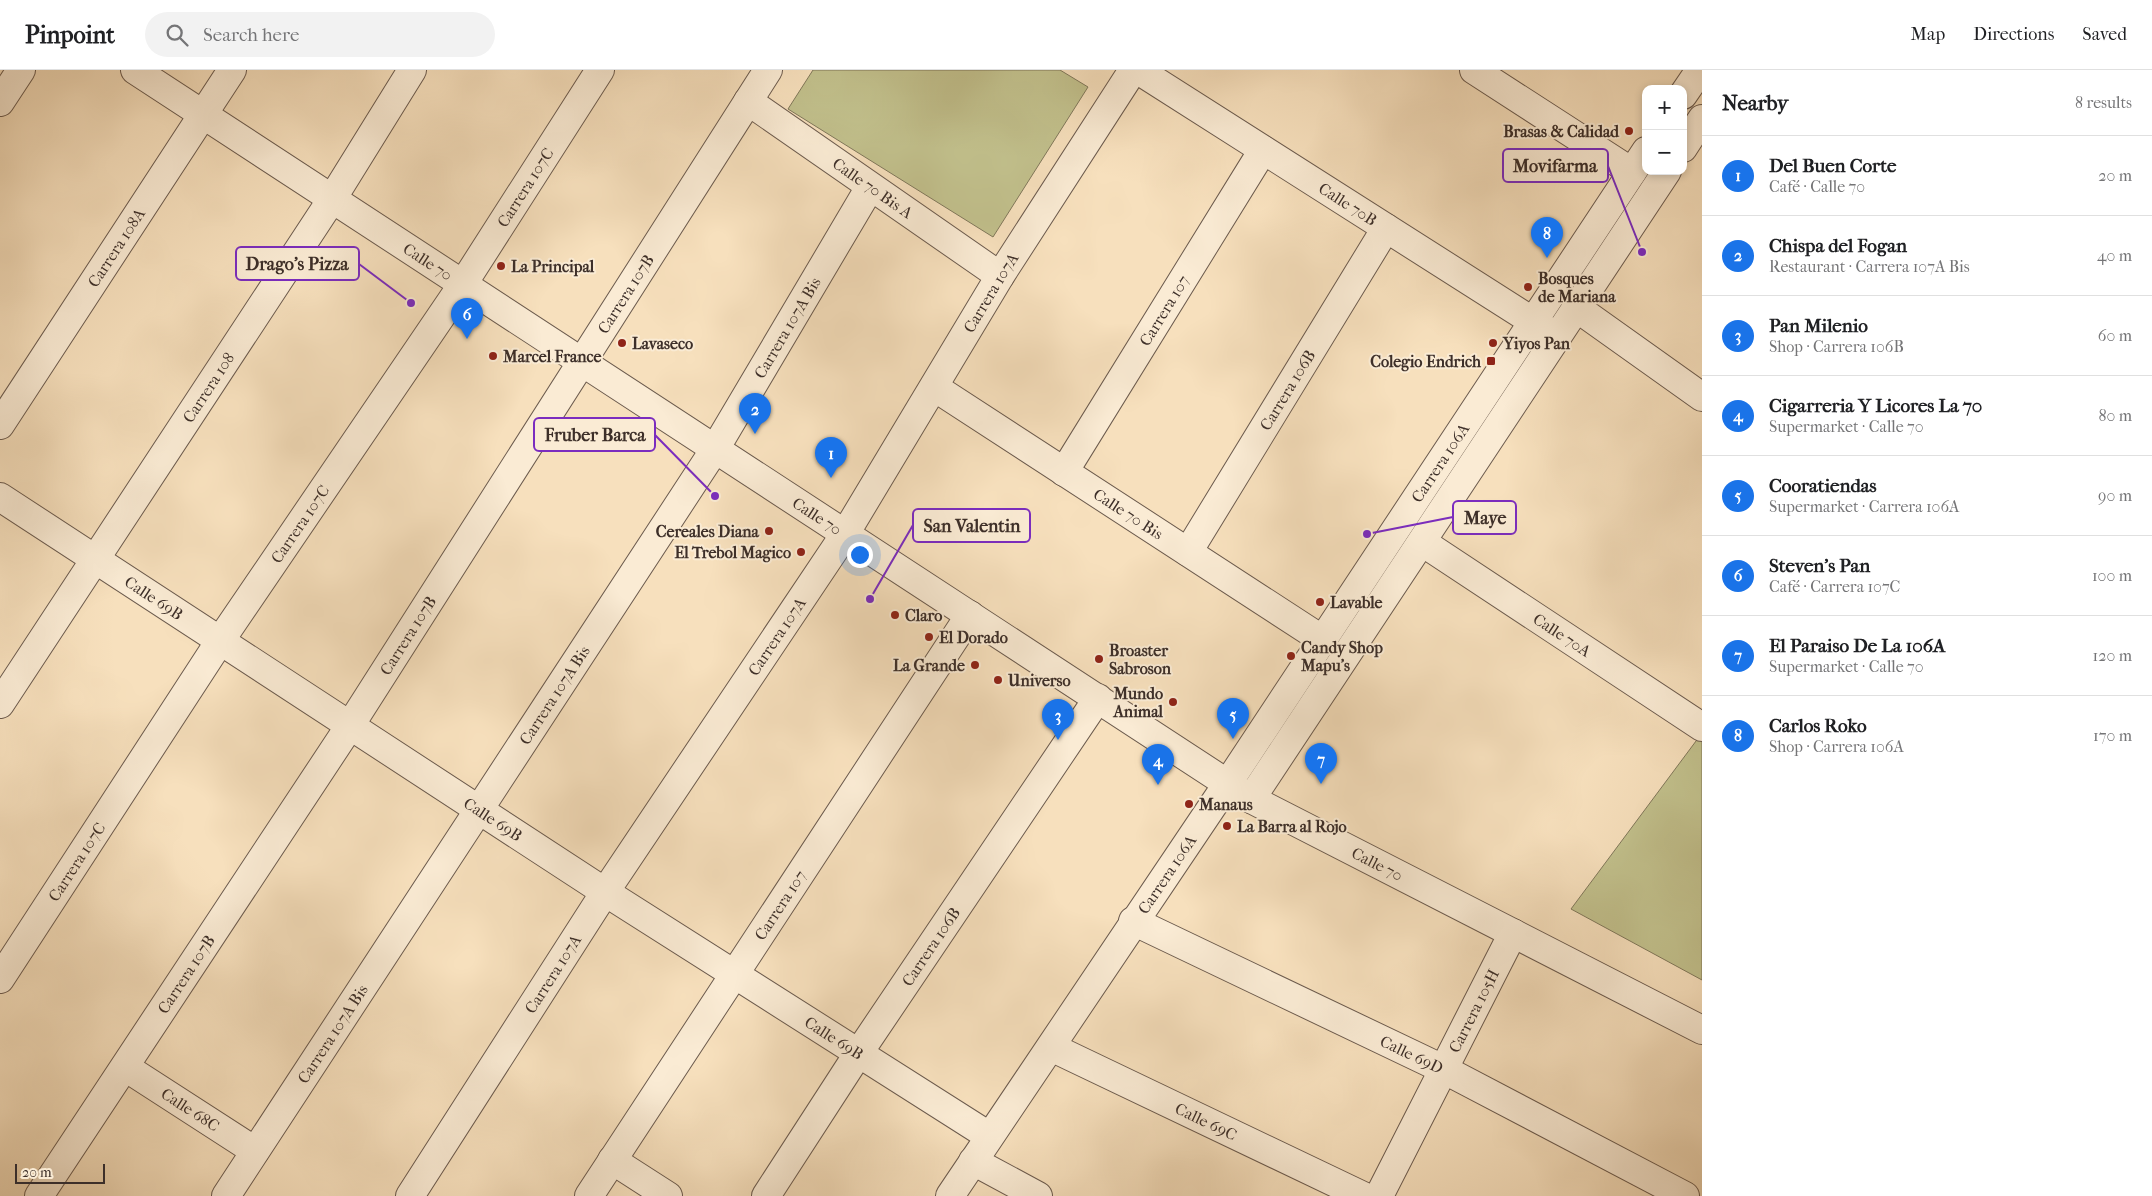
<!DOCTYPE html>
<html lang="en">
<head>
<meta charset="utf-8">
<style>
  body { margin:0; font-family:"IM FELL French Canon",serif; background:#f2f2f2; color:#202124 }
  .controls { position:absolute; right:15px; top:15px; display:grid; overflow:hidden; border-radius:10px; box-shadow:0 2px 8px #0003 }
  .controls button { width:45px; height:45px; display:grid; place-items:center; padding:0; border:0; border-bottom:1px solid #e0e0e0; background:#fff; color:#202124; font:25px sans-serif }
  .scale { position:absolute; left:15px; bottom:12px; width:90px; box-sizing:border-box; padding-left:5px; border:2px solid #3d2f29; border-top:0; font-size:14px; line-height:18px; white-space:nowrap; color:#3d2f29; -webkit-text-stroke:4px #faebd4; paint-order:stroke }
  .you { position:absolute; left:859px; top:484px; width:18px; height:18px; margin:-12px; border:4px solid #fff; border-radius:50%; background:#1a73e8; box-shadow:0 0 0 8px #1a73e833 }
  .badge { display:grid; place-items:center; width:32px; height:32px; border-radius:50%; background:#1a73e8; color:#fff; font-size:16px; font-weight:700 }
  .pin { position:absolute; translate:-50% -41px; filter:drop-shadow(0 1px 2px #0008) }
  .pin::after { content:''; position:absolute; top:26px; width:18px; height:15px; background:inherit; clip-path:polygon(0 0,100% 0,50% 100%) }
  .list { margin:0; padding:0; list-style:none }
  h2 { display:flex; justify-content:space-between; align-items:center; height:65px; margin:0; padding:0 20px; font-size:21px }
  h2 small { font-size:16px; font-weight:400; color:#757577 }
  .list li { display:grid; grid-template-columns:32px 1fr auto; gap:15px; align-items:center; box-sizing:border-box; height:80px; padding:0 20px; border-top:1px solid #e0e0e0 }
  .list b { display:block; font-size:19px; white-space:nowrap }
  .list p { margin:0; font-size:16px; white-space:nowrap; color:#757577 }
  .list em { font-size:16px; font-style:normal; color:#757577 }
  .icon { flex:none; width:28px; height:28px; fill:none; stroke:currentColor; stroke-width:2; stroke-linecap:round; stroke-linejoin:round }
  .map { position:relative; flex:none; width:1702px; height:1126px; overflow:hidden }
  header { display:flex; align-items:center; gap:30px; box-sizing:border-box; height:70px; padding:0 25px; background:#fff; border-bottom:1px solid #e0e0e0 }
  header strong { font-size:24px }
  nav { display:flex; gap:28px; margin-inline-start:auto; font-size:18px }
  .search { width:350px; height:45px; background:#f2f2f2; display:flex; align-items:center; gap:12px; box-sizing:border-box; padding:0 18px; border-radius:28px; color:#757577; font-size:19px }
  main { display:flex }
  aside { flex:1; background:#fff }
  .map>svg:first-child { display:block }
  .green { fill:#c2c18d; stroke:#80785b }
  .lines { fill:none; stroke-linecap:round; stroke-linejoin:round }
  .minor-casing { stroke:#6c5b4e; stroke-width:30 }
  .minor { stroke:#faebd4; stroke-width:28 }
  .poi-dot { fill:#8f2418; stroke:#faebd4; stroke-width:2 }
  .labels { text-anchor:middle; stroke-width:4; stroke-linejoin:round; paint-order:stroke }
  .poi-label { font-size:16px; font-weight:bold; fill:#3d2f29; stroke:#faebd4; text-anchor:start }
  .street-label { font-size:16px; fill:#3d2f29; stroke:#faebd4 }
  .leader { fill:none; stroke:#7b2cbf; stroke-width:2 }
  .callout-dot { fill:#7b2cbf; stroke:#faebd4; stroke-width:2 }
  .callout { fill:#faebd4; stroke:#7b2cbf; stroke-width:2 }
  .callout-label { font-size:18px; text-anchor:middle; font-weight:bold; fill:#3d2f29 }
</style>
</head>
<body>
<header>
<strong>Pinpoint</strong>
<div class="search"><svg class="icon" aria-label="search" viewBox="0 0 24 24"><circle cx="10" cy="10" r="6"/><path d="M15 15l6 6"/></svg>Search here</div>
<nav><a>Map</a><a>Directions</a><a>Saved</a></nav>
</header>
<main>
<div class="map">
<svg width="1702" height="1126" viewBox="0 0 1702 1126">
  <rect width="100%" height="100%" fill="#f7e0bd"/>
  <filter id="stains"><feTurbulence type="fractalNoise" baseFrequency=".004" numOctaves="4"/><feColorMatrix values="0 0 0 0 .2 0 0 0 0 .09 0 0 0 0 .02 0 0 0 .5 -.17"/></filter>
  <radialGradient id="worn" r=".72"><stop offset=".6" stop-color="#630" stop-opacity="0"/><stop offset="1" stop-color="#630" stop-opacity=".3"/></radialGradient>
  <g class="green">
    <polygon points="813,0 1060,0 1088,17 993,167 788,39"/>
    <polygon points="1702,663 1702,910 1571,839"/>
  </g>
  <g class="lines">
    <g class="minor-casing">
      <g id="minor">
        <path id="s1" d="M 135,0 L 1251,729 L 1702,960"/>
        <path id="s2" d="M 1138,0 L 1548,261"/>
        <polyline points="1474,0 1632,102"/>
        <polyline points="1683,25 1700,0"/>
        <path id="s3" d="M 748,31 L 1000,206"/>
        <polyline points="0,32 21,0"/>
        <polyline points="1683,78 1702,49"/>
        <polyline points="1577,238 1702,327"/>
        <path id="s4" d="M 934,317 L 1323,570"/>
        <path id="s5" d="M 0,355 L 232,0"/>
        <path id="s6" d="M 1064,402 L 1263,80"/>
        <path id="s7" d="M 0,427 L 605,822 L 989,1066"/>
        <path id="s8" d="M 1422,472 L 1702,657"/>
        <path id="s9" d="M 1188,482 L 1386,158"/>
        <path id="s10" d="M 0,634 L 332,129 L 412,0"/>
        <polyline points="1251,729 1667,101"/>
        <path id="s11" d="M 1133,851 L 1443,999 L 1685,1126"/>
        <path id="s12" d="M 0,909 L 220,571 L 463,214 L 600,0"/>
        <path id="s13" d="M 1051,977 L 1363,1126"/>
        <path id="s14" d="M 125,997 L 255,1081"/>
        <polyline points="612,1090 668,1126"/>
        <polyline points="973,1091 1038,1126"/>
        <path id="s15" d="M 39,1126 L 351,654 L 768,0"/>
        <path id="s16" d="M 226,1126 L 715,379 L 870,117"/>
        <path id="s17" d="M 410,1126 L 605,822 L 845,464 L 1000,206 L 1133,0"/>
        <path id="s18" d="M 589,1126 L 970,545"/>
        <path id="s19" d="M 766,1126 L 858,984 L 1098,628"/>
        <path id="s20" d="M 950,1126 L 1228,713 L 1646,81"/>
        <path id="s21" d="M 1379,1126 L 1513,863"/>
      </g>
    </g>
    <use href="#minor" class="minor"/>
  </g>
  <g class="poi-dot">
    <circle cx="1629" cy="61" r="5"/>
    <circle cx="501" cy="196" r="5"/>
    <circle cx="1528" cy="217" r="5"/>
    <circle cx="622" cy="273" r="5"/>
    <circle cx="1493" cy="273" r="5"/>
    <circle cx="493" cy="286" r="5"/>
    <rect x="1486" y="286" width="10" height="10" rx="2.5"/>
    <circle cx="769" cy="461" r="5"/>
    <circle cx="801" cy="482" r="5"/>
    <circle cx="1320" cy="532" r="5"/>
    <circle cx="895" cy="545" r="5"/>
    <circle cx="929" cy="567" r="5"/>
    <circle cx="1291" cy="586" r="5"/>
    <circle cx="1099" cy="589" r="5"/>
    <circle cx="975" cy="595" r="5"/>
    <circle cx="998" cy="610" r="5"/>
    <circle cx="1173" cy="632" r="5"/>
    <circle cx="1189" cy="734" r="5"/>
    <circle cx="1227" cy="756" r="5"/>
  </g>
  <g class="labels">
    <g class="poi-label">
      <text x="1619" y="67" text-anchor="end">Brasas &amp; Calidad</text>
      <text x="511" y="202">La Principal</text>
      <text x="1538" y="214">Bosques<tspan x="1538" dy="18">de Mariana</tspan></text>
      <text x="632" y="279">Lavaseco</text>
      <text x="1503" y="279">Yiyos Pan</text>
      <text x="503" y="292">Marcel France</text>
      <text x="1481" y="297" text-anchor="end">Colegio Endrich</text>
      <text x="759" y="467" text-anchor="end">Cereales Diana</text>
      <text x="791" y="488" text-anchor="end">El Trebol Magico</text>
      <text x="1330" y="538">Lavable</text>
      <text x="905" y="551">Claro</text>
      <text x="939" y="573">El Dorado</text>
      <text x="1301" y="583">Candy Shop<tspan x="1301" dy="18">Mapu's</tspan></text>
      <text x="1109" y="586">Broaster<tspan x="1109" dy="18">Sabroson</tspan></text>
      <text x="965" y="601" text-anchor="end">La Grande</text>
      <text x="1008" y="616">Universo</text>
      <text x="1163" y="629" text-anchor="end">Mundo<tspan x="1163" dy="18">Animal</tspan></text>
      <text x="1199" y="740">Manaus</text>
      <text x="1237" y="762">La Barra al Rojo</text>
    </g>
    <g class="street-label">
      <text dy="6" stroke="none"><textPath href="#s12" startOffset="950">Carrera 107C</textPath></text>
      <text dy="6" stroke="none"><textPath href="#s3" startOffset="152">Calle 70 Bis A</textPath></text>
      <text dy="6" stroke="none"><textPath href="#s2" startOffset="249">Calle 70B</textPath></text>
      <text dy="6" stroke="none"><textPath href="#s5" startOffset="212">Carrera 108A</textPath></text>
      <text dy="6" stroke="none"><textPath href="#s1" startOffset="350">Calle 70</textPath></text>
      <text dy="6" stroke="none"><textPath href="#s17" startOffset="1074">Carrera 107A</textPath></text>
      <text dy="6" stroke="none"><textPath href="#s15" startOffset="1076">Carrera 107B</textPath></text>
      <text dy="6" stroke="none"><textPath href="#s6" startOffset="190">Carrera 107</textPath></text>
      <text dy="6" stroke="none"><textPath href="#s16" startOffset="1034">Carrera 107A Bis</textPath></text>
      <text dy="6" stroke="none"><textPath href="#s10" startOffset="379">Carrera 108</textPath></text>
      <text dy="6" stroke="none"><textPath href="#s9" startOffset="190">Carrera 106B</textPath></text>
      <text dy="6" stroke="none"><textPath href="#s20" startOffset="882">Carrera 106A</textPath></text>
      <text dy="6" stroke="none"><textPath href="#s4" startOffset="232">Calle 70 Bis</textPath></text>
      <text dy="6" stroke="none"><textPath href="#s1" startOffset="815">Calle 70</textPath></text>
      <text dy="6" stroke="none"><textPath href="#s12" startOffset="545">Carrera 107C</textPath></text>
      <text dy="6" stroke="none"><textPath href="#s7" startOffset="184">Calle 69B</textPath></text>
      <text dy="6" stroke="none"><textPath href="#s8" startOffset="168">Calle 70A</textPath></text>
      <text dy="6" stroke="none"><textPath href="#s15" startOffset="671">Carrera 107B</textPath></text>
      <text dy="6" stroke="none"><textPath href="#s17" startOffset="669">Carrera 107A</textPath></text>
      <text dy="6" stroke="none"><textPath href="#s16" startOffset="599">Carrera 107A Bis</textPath></text>
      <text dy="6" stroke="none"><textPath href="#s7" startOffset="589">Calle 69B</textPath></text>
      <text dy="6" stroke="none"><textPath href="#s12" startOffset="140">Carrera 107C</textPath></text>
      <text dy="6" stroke="none"><textPath href="#s1" startOffset="1475">Calle 70</textPath></text>
      <text dy="6" stroke="none"><textPath href="#s20" startOffset="388">Carrera 106A</textPath></text>
      <text dy="6" stroke="none"><textPath href="#s18" startOffset="348">Carrera 107</textPath></text>
      <text dy="6" stroke="none"><textPath href="#s19" startOffset="299">Carrera 106B</textPath></text>
      <text dy="6" stroke="none"><textPath href="#s17" startOffset="264">Carrera 107A</textPath></text>
      <text dy="6" stroke="none"><textPath href="#s15" startOffset="266">Carrera 107B</textPath></text>
      <text dy="6" stroke="none"><textPath href="#s21" startOffset="208">Carrera 105H</textPath></text>
      <text dy="6" stroke="none"><textPath href="#s16" startOffset="194">Carrera 107A Bis</textPath></text>
      <text dy="6" stroke="none"><textPath href="#s7" startOffset="994">Calle 69B</textPath></text>
      <text dy="6" stroke="none"><textPath href="#s11" startOffset="309">Calle 69D</textPath></text>
      <text dy="6" stroke="none"><textPath href="#s14" startOffset="78">Calle 68C</textPath></text>
      <text dy="6" stroke="none"><textPath href="#s13" startOffset="172">Calle 69C</textPath></text>
    </g>
  </g>
  <path class="leader" d="M1642 182L1608 96M411 233L359 194M715 426L655 365M1367 464L1453 447M870 529L913 455"/>
  <g class="callout-dot">
    <circle cx="1642" cy="182" r="5"/>
    <circle cx="411" cy="233" r="5"/>
    <circle cx="715" cy="426" r="5"/>
    <circle cx="1367" cy="464" r="5"/>
    <circle cx="870" cy="529" r="5"/>
  </g>
  <g class="callout">
    <rect x="1503" y="79" width="105" height="33" rx="5"/>
    <rect x="236" y="177" width="123" height="33" rx="5"/>
    <rect x="534" y="348" width="121" height="33" rx="5"/>
    <rect x="1453" y="431" width="63" height="33" rx="5"/>
    <rect x="913" y="439" width="117" height="33" rx="5"/>
  </g>
  <g class="callout-label">
    <text x="1555" y="102">Movifarma</text>
    <text x="297" y="200">Drago's Pizza</text>
    <text x="595" y="371">Fruber Barca</text>
    <text x="1485" y="454">Maye</text>
    <text x="972" y="462">San Valentin</text>
  </g>
  <rect width="100%" height="100%" filter="url(#stains)"/>
  <rect width="100%" height="100%" fill="url(#worn)"/>
</svg>
<div class="controls">
<button>+</button>
<button>−</button>
</div>
<div class="scale">20 m</div>
<div class="you"></div>
<div class="pin badge" style="left:831px;top:408px">1</div>
<div class="pin badge" style="left:755px;top:364px">2</div>
<div class="pin badge" style="left:1058px;top:670px">3</div>
<div class="pin badge" style="left:1158px;top:715px">4</div>
<div class="pin badge" style="left:1233px;top:669px">5</div>
<div class="pin badge" style="left:467px;top:269px">6</div>
<div class="pin badge" style="left:1321px;top:714px">7</div>
<div class="pin badge" style="left:1547px;top:188px">8</div>
</div>
<aside>
<h2>Nearby<small>8 results</small></h2>
<ul class="list">
<li><span class="badge">1</span><div><b>Del Buen Corte</b><p>Café · Calle 70</p></div><em>20 m</em></li>
<li><span class="badge">2</span><div><b>Chispa del Fogan</b><p>Restaurant · Carrera 107A Bis</p></div><em>40 m</em></li>
<li><span class="badge">3</span><div><b>Pan Milenio</b><p>Shop · Carrera 106B</p></div><em>60 m</em></li>
<li><span class="badge">4</span><div><b>Cigarreria Y Licores La 70</b><p>Supermarket · Calle 70</p></div><em>80 m</em></li>
<li><span class="badge">5</span><div><b>Cooratiendas</b><p>Supermarket · Carrera 106A</p></div><em>90 m</em></li>
<li><span class="badge">6</span><div><b>Steven's Pan</b><p>Café · Carrera 107C</p></div><em>100 m</em></li>
<li><span class="badge">7</span><div><b>El Paraiso De La 106A</b><p>Supermarket · Calle 70</p></div><em>120 m</em></li>
<li><span class="badge">8</span><div><b>Carlos Roko</b><p>Shop · Carrera 106A</p></div><em>170 m</em></li>
</ul>
</aside>
</main>
</body>
</html>
